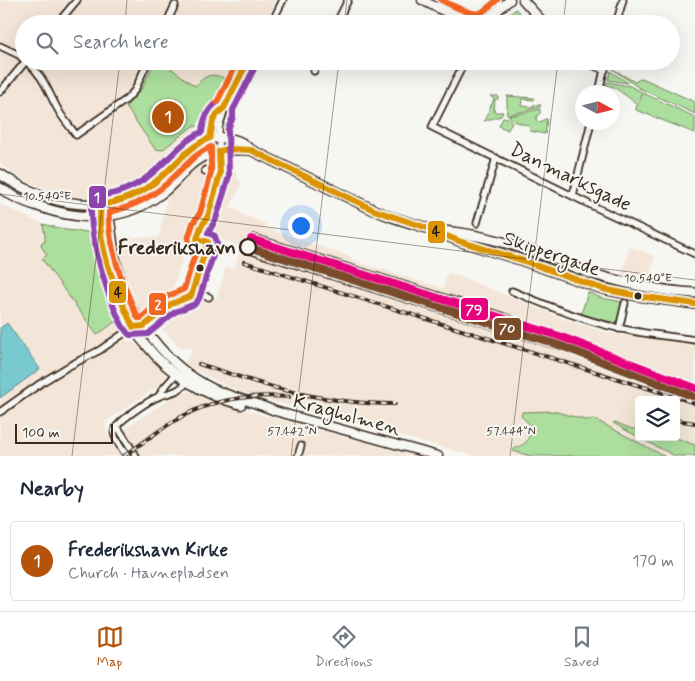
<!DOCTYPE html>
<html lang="en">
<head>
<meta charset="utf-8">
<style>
  body { margin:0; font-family:Mynerve,sans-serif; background:#f6f6f7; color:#1f2937 }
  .controls { position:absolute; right:15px; bottom:15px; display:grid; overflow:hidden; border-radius:5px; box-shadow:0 5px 20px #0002 }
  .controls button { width:45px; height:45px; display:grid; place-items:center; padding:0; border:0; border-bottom:1px solid #e0e1e3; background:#fff; color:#1f2937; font:25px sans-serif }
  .compass { position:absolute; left:575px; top:85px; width:45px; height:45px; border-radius:50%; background:#fff; box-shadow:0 5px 20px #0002; rotate:97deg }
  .scale { position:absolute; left:15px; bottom:12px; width:98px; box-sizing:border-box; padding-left:5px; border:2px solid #3b2a1e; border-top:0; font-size:14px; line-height:18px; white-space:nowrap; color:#3b2a1e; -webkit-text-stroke:4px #f6f6f2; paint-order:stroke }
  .you { position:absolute; left:300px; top:225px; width:18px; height:18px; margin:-12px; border:4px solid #fff; border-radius:50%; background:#1a73e8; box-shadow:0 0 0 8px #1a73e833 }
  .badge { display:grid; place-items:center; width:32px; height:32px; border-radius:50%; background:#b45309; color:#fff; font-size:16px; font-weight:700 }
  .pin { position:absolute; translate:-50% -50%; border:2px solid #fff; box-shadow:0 1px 5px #0006 }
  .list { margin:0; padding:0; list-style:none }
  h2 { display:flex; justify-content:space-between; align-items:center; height:65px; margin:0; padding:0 20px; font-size:21px }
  h2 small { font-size:16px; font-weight:400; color:#747a83 }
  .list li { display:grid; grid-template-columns:32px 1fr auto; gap:15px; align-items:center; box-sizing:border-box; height:80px; margin:0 10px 10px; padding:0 10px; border:1px solid #e0e1e3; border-radius:5px }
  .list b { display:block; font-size:19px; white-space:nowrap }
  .list p { margin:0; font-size:16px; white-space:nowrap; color:#747a83 }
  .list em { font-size:16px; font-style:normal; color:#747a83 }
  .icon { flex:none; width:28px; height:28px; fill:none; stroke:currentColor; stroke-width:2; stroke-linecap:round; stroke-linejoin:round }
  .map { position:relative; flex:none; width:695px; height:456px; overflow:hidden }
  .search { position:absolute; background:#fff; box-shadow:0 5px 20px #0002; left:15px; right:15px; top:15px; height:55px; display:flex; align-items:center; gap:12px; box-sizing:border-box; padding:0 18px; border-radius:28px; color:#747a83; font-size:19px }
  .sheet { height:155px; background:#fff }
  nav { display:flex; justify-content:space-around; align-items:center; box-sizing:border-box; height:70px; border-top:1px solid #e0e1e3; background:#fff; font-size:14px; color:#747a83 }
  nav a { display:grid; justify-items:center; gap:2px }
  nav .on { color:#b45309 }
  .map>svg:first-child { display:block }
  .built { fill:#f3e6d8; fill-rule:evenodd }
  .green { fill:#acde9e; stroke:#74845e }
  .water { fill:#78c9d0; stroke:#608989 }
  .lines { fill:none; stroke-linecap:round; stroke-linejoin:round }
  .minor-casing { stroke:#3b2a1e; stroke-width:9 }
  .tertiary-casing { stroke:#3b2a1e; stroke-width:11 }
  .primary-casing { stroke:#3b2a1e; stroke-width:12 }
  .minor { stroke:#f6f6f2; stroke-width:5.5 }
  .tertiary { stroke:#f6f6f2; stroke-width:8 }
  .primary { stroke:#f6f6f2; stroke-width:9 }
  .rail-casing { stroke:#3b2a1e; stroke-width:4 }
  .rail { stroke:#f6f6f2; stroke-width:2; stroke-dasharray:5.5; stroke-linecap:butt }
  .bus-1-casing { stroke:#f6f6f2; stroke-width:10 }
  .bus-2-casing { stroke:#f6f6f2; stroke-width:10 }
  .bus-3-casing { stroke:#f6f6f2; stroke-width:10 }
  .bus-1 { stroke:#db9304; stroke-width:6 }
  .bus-2 { stroke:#8e44ad; stroke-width:6 }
  .bus-3 { stroke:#f26522; stroke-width:6 }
  .rail-1-casing { stroke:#f6f6f2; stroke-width:11 }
  .rail-2-casing { stroke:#f6f6f2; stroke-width:11 }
  .rail-1 { stroke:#e5007d; stroke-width:8 }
  .rail-2 { stroke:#7a4b2a; stroke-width:8 }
  .ticks { fill:none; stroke:#3b2a1e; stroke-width:1; stroke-opacity:0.45 }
  .stop-dot { fill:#f6f6f2; stroke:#3b2a1e; stroke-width:2.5 }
  .bus-dot { fill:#3b2a1e; stroke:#f6f6f2; stroke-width:2 }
  .labels { text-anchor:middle; stroke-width:4; stroke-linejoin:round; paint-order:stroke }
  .street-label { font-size:20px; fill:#3b2a1e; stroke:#f6f6f2 }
  .stop-label { font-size:20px; font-weight:bold; fill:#3b2a1e; stroke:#f6f6f2; text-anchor:end }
  .ticks-label { font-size:12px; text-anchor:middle; fill:#3b2a1e; stroke:#f6f6f2; stroke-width:4; stroke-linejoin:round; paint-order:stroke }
  .line-badge { stroke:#f6f6f2; stroke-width:2 }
  .badge-label { font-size:14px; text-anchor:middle; font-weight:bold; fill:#fff }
  .pale-badge-label { font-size:14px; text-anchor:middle; font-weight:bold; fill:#111 }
</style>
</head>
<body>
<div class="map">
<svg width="695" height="456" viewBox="0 0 695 456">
  <rect width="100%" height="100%" fill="#f6f6f2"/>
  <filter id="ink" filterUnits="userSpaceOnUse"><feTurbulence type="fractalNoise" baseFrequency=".02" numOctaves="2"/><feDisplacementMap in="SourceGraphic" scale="10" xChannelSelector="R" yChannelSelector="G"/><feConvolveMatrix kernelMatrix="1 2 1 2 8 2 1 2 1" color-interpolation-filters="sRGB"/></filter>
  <g filter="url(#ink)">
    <g class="built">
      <polygon points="0,0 276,0 265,24 24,24 24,61 245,61 234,83 226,93 213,113 206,128 204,128 197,135 185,143 152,178 140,188 131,193 114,198 90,200 57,192 34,184 19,177 0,164"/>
      <path d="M 231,156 L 238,180 L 242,183 L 230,208 L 240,211 L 240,213 L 266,224 L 265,228 L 345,255 L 351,257 L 351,260 L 443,288 L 448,272 L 451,273 L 567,320 L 608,333 L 695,344 L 695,456 L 475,456 L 260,398 L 227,387 L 195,370 L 185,363 L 193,349 L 186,347 L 181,349 L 155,321 L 167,312 L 192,300 L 197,300 L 206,302 L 217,297 L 226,267 L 234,269 L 241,246 L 210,237 L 191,237 L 187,246 L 170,296 L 170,301 L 148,312 L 143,313 L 137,302 L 127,277 L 123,266 L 118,237 L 159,237 L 166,202 L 171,192 L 198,165 L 206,160 L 216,157 ZM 639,400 L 676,400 L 676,437 L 639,437 Z"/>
      <polygon points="0,204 24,216 43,224 45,236 45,242 41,246 47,255 43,258 96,335 115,322 129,343 134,343 140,347 164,371 165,378 160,385 106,421 107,433 121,456 0,456 0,398 40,369 6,323 0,328"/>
      <polygon points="630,247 655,256 649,280 621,274"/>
      <polygon points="185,392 195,392 224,404 414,456 141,456 127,435 126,430 127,427 177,394"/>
    </g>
    <g class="green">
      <polygon points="516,9 530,24 525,24 520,19 515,23 509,15"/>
      <path d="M 155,61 L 161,61 L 195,86 C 210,71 213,74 232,81 L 213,113 L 206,127 L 193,126 L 162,150 L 155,149 L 126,107 L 142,88 Z"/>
      <polygon points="611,68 635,82 642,78 695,102 695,114 639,88"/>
      <polygon points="610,71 628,83 608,80"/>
      <polygon points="607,82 630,86 642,92 636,103 614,87 606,85"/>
      <polygon points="643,93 695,117 695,133 636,110 636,108"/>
      <polygon points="490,96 498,96 498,99 495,99 494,112 503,112 501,116 484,121 494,99"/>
      <polygon points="507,96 534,98 534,100 522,99 521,106 533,107 533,105 541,105 540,107 508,115 506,112 507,112"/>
      <polygon points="540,109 540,113 537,116 536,120 539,122 542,121 545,119 547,119 545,134 530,131 529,126 514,121 509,116"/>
      <polygon points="507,117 512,122 508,130 499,126 503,118"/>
      <polygon points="43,224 66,230 98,233 106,271 106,280 111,294 122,314 123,319 119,327 115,322 97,335 42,259 47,255 41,246 42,242 45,242 45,236"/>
      <polygon points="588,292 601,298 623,302 616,323 602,320 581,314"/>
      <path d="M 553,411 L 586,420 L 594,419 L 664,456 L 531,456 L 513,451 L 513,449 C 527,444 530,440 530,425 L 521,416 L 522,412 Z"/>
      <polygon points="615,422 632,429 639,429 639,437 674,437 695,445 695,456 675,456 642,439 613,423"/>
    </g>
    <polygon class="water" points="7,323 40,369 0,398 0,328"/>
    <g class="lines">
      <g class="minor-casing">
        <g id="minor">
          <polyline points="57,24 77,0"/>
          <polyline points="166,24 175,5"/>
          <polyline points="271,24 283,0"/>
          <polyline points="336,24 348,0"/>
          <polyline points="616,24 623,0"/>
          <polyline points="0,46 19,55 24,60"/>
          <path d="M 26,61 C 45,77 48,93 60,113 C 65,121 71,128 76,135 L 127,99 L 135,90 L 148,61"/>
          <polyline points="465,61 432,127 593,206 695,254"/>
          <polyline points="314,71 318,61"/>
          <polyline points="0,92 26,61"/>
          <polyline points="599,92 606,61"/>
          <path d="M 205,171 L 212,167 C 215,145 200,123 224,108"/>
          <polyline points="573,195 591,122"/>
          <polyline points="477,223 496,158"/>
          <path d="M 201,227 C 207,221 219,183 220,173 C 222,161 218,144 219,130 C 219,122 224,116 224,108 L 248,61"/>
          <path d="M 512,291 C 546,305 581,320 618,328 C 643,334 669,336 695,340"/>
          <path d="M 140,326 C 150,325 163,311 171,305"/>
          <polyline points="619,329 625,303"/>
          <polyline points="159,396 162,390 176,374 178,374"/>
          <polyline points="0,412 41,383 69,366 100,350 133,327 139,320 163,306 171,304 191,296 201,295 209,297"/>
          <polyline points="117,426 136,456"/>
          <path d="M 127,456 C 123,450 114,440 114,432 C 115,422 151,399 160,396 C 169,393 181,391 187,382 L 186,378"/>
          <polyline points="298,456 301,446"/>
        </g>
      </g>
      <g class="tertiary-casing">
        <g id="tertiary">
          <path d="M 422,0 C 434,6 470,26 481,22 C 492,18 501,7 510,0"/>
          <polyline points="523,0 545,24"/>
          <polyline points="590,61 595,65 604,69"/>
          <path d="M 107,204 C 112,225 112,247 118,268 C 130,318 167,367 214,389 C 234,398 255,402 275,411 L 438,456"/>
          <path d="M 101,205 C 100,208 99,212 99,216 C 99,228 104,249 107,261 C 114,286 123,311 136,333 C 139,337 142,341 146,345 C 170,375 204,395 241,405"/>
        </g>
      </g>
      <g class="primary-casing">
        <g id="primary">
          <path d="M 0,174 C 46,205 109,219 156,183 C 171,171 181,152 197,143 C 209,136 230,136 242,143 C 245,145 248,148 251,150 L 374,210 L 392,217 L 430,229 L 459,241 L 521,260 L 603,289 L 638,296 L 695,304"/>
          <path d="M 0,188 C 11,196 25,202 38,206 C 79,221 122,222 159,195 C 170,188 178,178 187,168 C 205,150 226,149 251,150"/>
          <path d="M 443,231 C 477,234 511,243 543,255 C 560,261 576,268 593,274 C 627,284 660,291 695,293"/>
        </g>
      </g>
      <use href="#minor" class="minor"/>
      <use href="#tertiary" class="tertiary"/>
      <use href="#primary" class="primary"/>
      <g class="rail-casing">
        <g id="rail">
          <polyline points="253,235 501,313 583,344"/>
          <polyline points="247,252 695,391"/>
          <polyline points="244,262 695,403"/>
          <path d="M 199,364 C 225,372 250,381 276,388 C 315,398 355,404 395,404"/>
          <polyline points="676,420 695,423"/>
          <path d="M 124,456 C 143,443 162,427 183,416 C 215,399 252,394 289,397"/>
        </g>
      </g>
      <use href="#rail" class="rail"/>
      <g class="bus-1-casing">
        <path id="bus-1" d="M 248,61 L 224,108 L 217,114 L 213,121 L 210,138 C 189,146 177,163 161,177 C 144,193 123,201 101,205 C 95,243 117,293 133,327 L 144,326 L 171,304 L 191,296 L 208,242 L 197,239 L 201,227 L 208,216 L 220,174 L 219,151 L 229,149 L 251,150 L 374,210 L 430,229 L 459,241 L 521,260 L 603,289 L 638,296 L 695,304"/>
      </g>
      <g class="bus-2-casing">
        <path id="bus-2" d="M 217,102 C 207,110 203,120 202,132 C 177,143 163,169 140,182 C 134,186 127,189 119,192 C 113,194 98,195 94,199 C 81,216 114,325 130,335 L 148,334 L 175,312 L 195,304 L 199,299 L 217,243 L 215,236 L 208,233 L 216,219 L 229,176 L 228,129 L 233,117 L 233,110 L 256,65"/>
      </g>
      <g class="bus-3-casing">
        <g id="bus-3">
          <path d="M 441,0 C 450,4 471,16 480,13 C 486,10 492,4 497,0"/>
          <polyline points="217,102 238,61"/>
          <path d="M 211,147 L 211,173 L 200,213 L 193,223 L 189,236 L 188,240 L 190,244 L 197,248 L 184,289 L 166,297 L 141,318 L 138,318 C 124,288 107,246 109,212 C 134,207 156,195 174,177 C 186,166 195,153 211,147 Z"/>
        </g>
      </g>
      <use href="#bus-1" class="bus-1"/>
      <use href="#bus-2" class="bus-2"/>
      <use href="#bus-3" class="bus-3"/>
      <g class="rail-1-casing">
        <polyline id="rail-1" points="251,239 559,336 695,388"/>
      </g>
      <g class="rail-2-casing">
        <polyline id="rail-2" points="248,247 556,344 692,396"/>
      </g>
      <use href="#rail-1" class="rail-1"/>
      <use href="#rail-2" class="rail-2"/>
    </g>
  </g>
  <path class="ticks" d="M 125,24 L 127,0M 344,24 L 347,0M 563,24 L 566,0M 0,194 L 695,280M 72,456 L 120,61M 291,456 L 339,61M 510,456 L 558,61"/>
  <circle class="stop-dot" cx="248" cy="247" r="8"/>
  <g class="bus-dot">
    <circle cx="200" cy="268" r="4.5"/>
    <circle cx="638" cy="296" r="4.5"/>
  </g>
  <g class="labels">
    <g class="street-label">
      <text transform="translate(571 176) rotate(26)" y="7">Danmarksgade</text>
      <text transform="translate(552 253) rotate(19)" y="7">Skippergade</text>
      <text transform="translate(347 414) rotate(15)" y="7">Kragholmen</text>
    </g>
    <g class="stop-label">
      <text x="236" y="254">Frederikshavn</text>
    </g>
  </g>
  <g class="ticks-label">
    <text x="47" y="200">10.540°E</text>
    <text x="648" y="282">10.540°E</text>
    <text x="292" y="435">57.442°N</text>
    <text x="511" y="435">57.444°N</text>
  </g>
  <g class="line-badge">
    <rect x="88" y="185" width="19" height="24" rx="5" fill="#8e44ad"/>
    <rect x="427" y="220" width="19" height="24" rx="5" fill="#db9304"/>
    <rect x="108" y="280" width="19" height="24" rx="5" fill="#db9304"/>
    <rect x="148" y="292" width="19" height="24" rx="5" fill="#f26522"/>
    <rect x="460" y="297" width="29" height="24" rx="5" fill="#e5007d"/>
    <rect x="493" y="317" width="29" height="24" rx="5" fill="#7a4b2a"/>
  </g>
  <g class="badge-label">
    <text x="97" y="202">1</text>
    <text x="158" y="309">2</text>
    <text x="474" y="314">79</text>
    <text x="507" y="333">70</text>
  </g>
  <g class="pale-badge-label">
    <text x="436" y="236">4</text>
    <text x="118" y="297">4</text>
  </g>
</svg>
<div class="controls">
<button><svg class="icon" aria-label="layers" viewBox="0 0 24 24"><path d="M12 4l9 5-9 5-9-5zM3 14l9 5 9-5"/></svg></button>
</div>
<svg class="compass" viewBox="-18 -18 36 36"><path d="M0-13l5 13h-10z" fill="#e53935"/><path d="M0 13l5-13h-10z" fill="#747a83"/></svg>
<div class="scale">100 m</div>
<div class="you"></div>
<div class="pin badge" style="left:168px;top:117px">1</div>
<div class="search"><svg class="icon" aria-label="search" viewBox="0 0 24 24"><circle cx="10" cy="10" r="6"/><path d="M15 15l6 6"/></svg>Search here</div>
</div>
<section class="sheet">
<h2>Nearby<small></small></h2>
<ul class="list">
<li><span class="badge">1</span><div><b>Frederikshavn Kirke</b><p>Church · Havnepladsen</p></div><em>170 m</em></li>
</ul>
</section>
<nav>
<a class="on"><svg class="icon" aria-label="map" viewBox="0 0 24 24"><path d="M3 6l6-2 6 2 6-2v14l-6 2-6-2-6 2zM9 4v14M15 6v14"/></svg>Map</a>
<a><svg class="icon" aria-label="directions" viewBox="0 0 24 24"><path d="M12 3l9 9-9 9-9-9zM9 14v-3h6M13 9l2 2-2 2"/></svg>Directions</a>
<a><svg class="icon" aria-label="saved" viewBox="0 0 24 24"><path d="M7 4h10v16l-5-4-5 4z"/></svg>Saved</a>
</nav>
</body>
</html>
